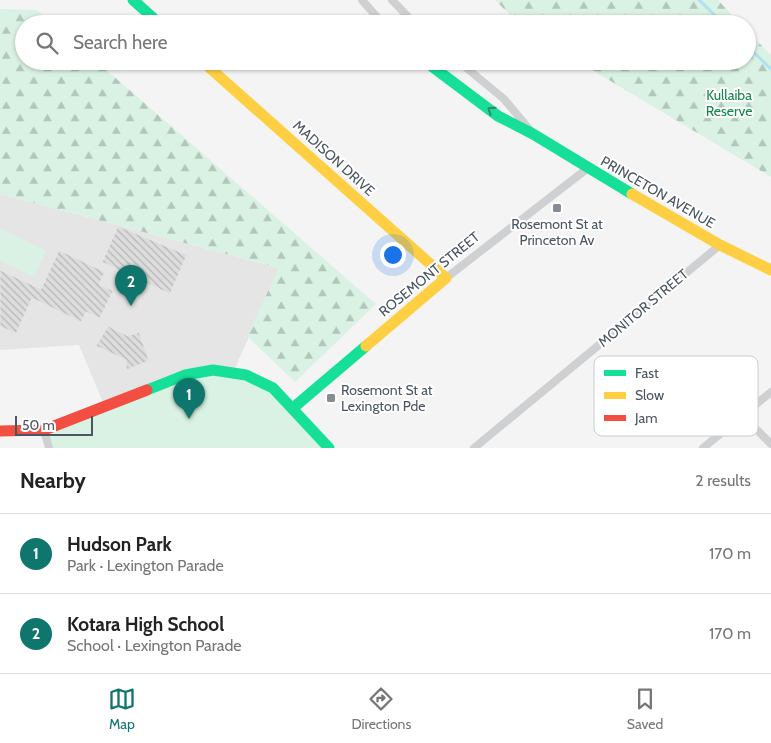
<!DOCTYPE html>
<html lang="en">
<head>
<meta charset="utf-8">
<style>
  body { margin:0; font-family:Cabin,sans-serif; background:#f2f2f2; color:#222 }
  .scale { position:absolute; left:15px; bottom:12px; width:78px; box-sizing:border-box; padding-left:5px; border:2px solid #4a5661; border-top:0; font-size:14px; line-height:18px; white-space:nowrap; color:#4a5661; -webkit-text-stroke:4px #fff; paint-order:stroke }
  .you { position:absolute; left:392px; top:254px; width:18px; height:18px; margin:-12px; border:4px solid #fff; border-radius:50%; background:#1a73e8; box-shadow:0 0 0 8px #1a73e833 }
  .badge { display:grid; place-items:center; width:32px; height:32px; border-radius:50%; background:#0f766e; color:#fff; font-size:16px; font-weight:700 }
  .pin { position:absolute; translate:-50% -41px; filter:drop-shadow(0 1px 2px #0008) }
  .pin::after { content:''; position:absolute; top:26px; width:18px; height:15px; background:inherit; clip-path:polygon(0 0,100% 0,50% 100%) }
  .list { margin:0; padding:0; list-style:none }
  h2 { display:flex; justify-content:space-between; align-items:center; height:65px; margin:0; padding:0 20px; font-size:21px }
  h2 small { font-size:16px; font-weight:400; color:#767676 }
  .list li { display:grid; grid-template-columns:32px 1fr auto; gap:15px; align-items:center; box-sizing:border-box; height:80px; padding:0 20px; border-top:1px solid #e0e0e0 }
  .list b { display:block; font-size:19px; white-space:nowrap }
  .list p { margin:0; font-size:16px; white-space:nowrap; color:#767676 }
  .list em { font-size:16px; font-style:normal; color:#767676 }
  .icon { flex:none; width:28px; height:28px; fill:none; stroke:currentColor; stroke-width:2; stroke-linecap:round; stroke-linejoin:round }
  .map { position:relative; flex:none; width:771px; height:448px; overflow:hidden }
  .search { position:absolute; background:#fff; box-shadow:0 1px 4px #0004; left:15px; right:15px; top:15px; height:55px; display:flex; align-items:center; gap:12px; box-sizing:border-box; padding:0 18px; border-radius:28px; color:#767676; font-size:19px }
  .sheet { height:225px; background:#fff }
  nav { display:flex; justify-content:space-around; align-items:center; box-sizing:border-box; height:70px; border-top:1px solid #e0e0e0; background:#fff; font-size:14px; color:#767676 }
  nav a { display:grid; justify-items:center; gap:2px }
  nav .on { color:#0f766e }
  .map>svg:first-child { display:block }
  .education { fill:#e6e5e6 }
  .forest { fill:url(#forest-firs) }
  .green { fill:#d9f2e3 }
  .lines { fill:none; stroke-linecap:round; stroke-linejoin:round }
  .stream { stroke:#aee2f0; stroke-width:3 }
  .building { fill:url(#building-back-hatch); stroke:#e5e6e7 }
  .street { stroke:#ced0d2; stroke-width:8 }
  .fast { stroke:#16e098; stroke-width:11 }
  .slow { stroke:#ffcf43; stroke-width:11 }
  .jam { stroke:#f24e42; stroke-width:11 }
  .oneway { stroke:#3a7f72 }
  .poi-dot { fill:#868d94; stroke:#fff; stroke-width:2 }
  .labels { text-anchor:middle; stroke-width:4; stroke-linejoin:round; paint-order:stroke }
  .park-label { font-size:14px; fill:#17864f; stroke:#fff }
  .street-label { font-size:14px; fill:#4a5661; stroke:#fff }
  .poi-label { font-size:14px; fill:#4a5661; stroke:#fff }
  .key { fill:#fff; stroke:#c9ccd0; stroke-width:1 }
  .key-label { font-size:14px; fill:#4a5661 }
</style>
</head>
<body>
<div class="map">
<svg width="771" height="448" viewBox="0 0 771 448">
  <defs>
    <pattern id="forest-firs" width="22" height="20" patternUnits="userSpaceOnUse" patternTransform="scale(1.25)"><rect width="22" height="20" fill="#d9f2e3"/><path d="M5 1l3.5 6h-7zM16 11l3.5 6h-7z" fill="#b2c7bb"/></pattern>
    <pattern id="building-back-hatch" width="6" height="6" patternUnits="userSpaceOnUse" patternTransform="scale(1.25)"><rect width="6" height="6" fill="#ddddde"/><path d="M-1 5l2 2M0 0l6 6M5-1l2 2" fill="none" stroke="#b5b6b7"/></pattern>
  </defs>
  <rect width="100%" height="100%" fill="#f4f4f4"/>
  <polygon class="education" points="0,194 279,268 233,373 105,407 79,345 0,350"/>
  <g class="forest">
    <polygon points="495,0 718,0 740,24 519,24"/>
    <polygon points="0,9 37,10 53,24 24,24 24,61 96,61 376,304 295,382 247,336 279,268 0,194"/>
    <polygon points="747,31 771,55 771,177 577,61 747,61"/>
  </g>
  <g class="green">
    <polygon points="0,229 46,250 34,277 0,261"/>
    <polygon points="213,370 273,388 329,448 50,448 44,430"/>
  </g>
  <g class="lines">
    <g class="stream">
      <polyline points="699,0 724,24"/>
      <polyline points="747,46 771,69"/>
    </g>
  </g>
  <g class="building">
    <polygon points="118,226 187,255 170,294 102,262"/>
    <polygon points="59,250 105,272 99,284 113,291 100,318 86,312 81,322 32,298 16,334 0,326 0,270 41,289"/>
    <polygon points="108,326 128,336 139,332 149,361 126,370 126,360 96,346"/>
  </g>
  <g class="lines">
    <g class="street">
      <polyline points="362,0 383,24"/>
      <polyline points="392,0 415,24"/>
      <polyline points="458,61 504,99 530,130"/>
      <polyline points="446,278 588,168"/>
      <polyline points="743,416 771,444"/>
      <polyline points="44,430 49,448"/>
      <polyline points="474,448 720,245"/>
      <polyline points="703,448 771,392"/>
    </g>
    <g class="fast">
      <polyline points="133,0 160,24"/>
      <polyline points="425,61 498,116 533,134 632,194"/>
      <polyline points="147,390 185,375 213,370 246,375 273,388 329,448"/>
      <polyline points="293,408 366,346"/>
    </g>
    <g class="slow">
      <polyline points="202,61 446,278 366,346"/>
      <polyline points="632,194 720,245 771,270"/>
    </g>
    <polyline class="jam" points="0,431 44,430 147,390"/>
  </g>
  <defs><path id="oneway-chevron" d="M-2-3.5L2.5 0L-2 3.5" fill="none" stroke-width="1.6" stroke-linecap="round" stroke-linejoin="round" transform="scale(1.25)"/></defs>
  <use class="oneway" href="#oneway-chevron" transform="translate(491 110) rotate(-145)"/>
  <g class="poi-dot">
    <rect x="552" y="203" width="10" height="10" rx="2.5"/>
    <rect x="326" y="393" width="10" height="10" rx="2.5"/>
  </g>
  <g class="labels">
    <g class="park-label">
      <text x="729" y="100">Kullaiba<tspan x="729" dy="16">Reserve</tspan></text>
    </g>
    <g class="street-label">
      <text transform="translate(334 158) rotate(42)" y="5">MADISON DRIVE</text>
      <text transform="translate(658 192) rotate(30)" y="5">PRINCETON AVENUE</text>
      <text transform="translate(429 274) rotate(-39)" y="5">ROSEMONT STREET</text>
      <text transform="translate(643 308) rotate(-40)" y="5">MONITOR STREET</text>
    </g>
    <g class="poi-label">
      <text x="557" y="229">Rosemont St at<tspan x="557" dy="16">Princeton Av</tspan></text>
      <text x="341" y="395" text-anchor="start">Rosemont St at<tspan x="341" dy="16">Lexington Pde</tspan></text>
    </g>
  </g>
  <rect x="594" y="356" width="164" height="80" rx="8" class="key"/>
  <rect x="604" y="370" width="22" height="6" fill="#16e098"/>
  <rect x="604" y="392" width="22" height="7" fill="#ffcf43"/>
  <rect x="604" y="415" width="22" height="6" fill="#f24e42"/>
  <g class="key-label">
    <text x="635" y="378">Fast</text>
    <text x="635" y="400">Slow</text>
    <text x="635" y="423">Jam</text>
  </g>
</svg>
<div class="scale">50 m</div>
<div class="you"></div>
<div class="pin badge" style="left:189px;top:419px">1</div>
<div class="pin badge" style="left:131px;top:306px">2</div>
<div class="search"><svg class="icon" aria-label="search" viewBox="0 0 24 24"><circle cx="10" cy="10" r="6"/><path d="M15 15l6 6"/></svg>Search here</div>
</div>
<section class="sheet">
<h2>Nearby<small>2 results</small></h2>
<ul class="list">
<li><span class="badge">1</span><div><b>Hudson Park</b><p>Park · Lexington Parade</p></div><em>170 m</em></li>
<li><span class="badge">2</span><div><b>Kotara High School</b><p>School · Lexington Parade</p></div><em>170 m</em></li>
</ul>
</section>
<nav>
<a class="on"><svg class="icon" aria-label="map" viewBox="0 0 24 24"><path d="M3 6l6-2 6 2 6-2v14l-6 2-6-2-6 2zM9 4v14M15 6v14"/></svg>Map</a>
<a><svg class="icon" aria-label="directions" viewBox="0 0 24 24"><path d="M12 3l9 9-9 9-9-9zM9 14v-3h6M13 9l2 2-2 2"/></svg>Directions</a>
<a><svg class="icon" aria-label="saved" viewBox="0 0 24 24"><path d="M7 4h10v16l-5-4-5 4z"/></svg>Saved</a>
</nav>
</body>
</html>
